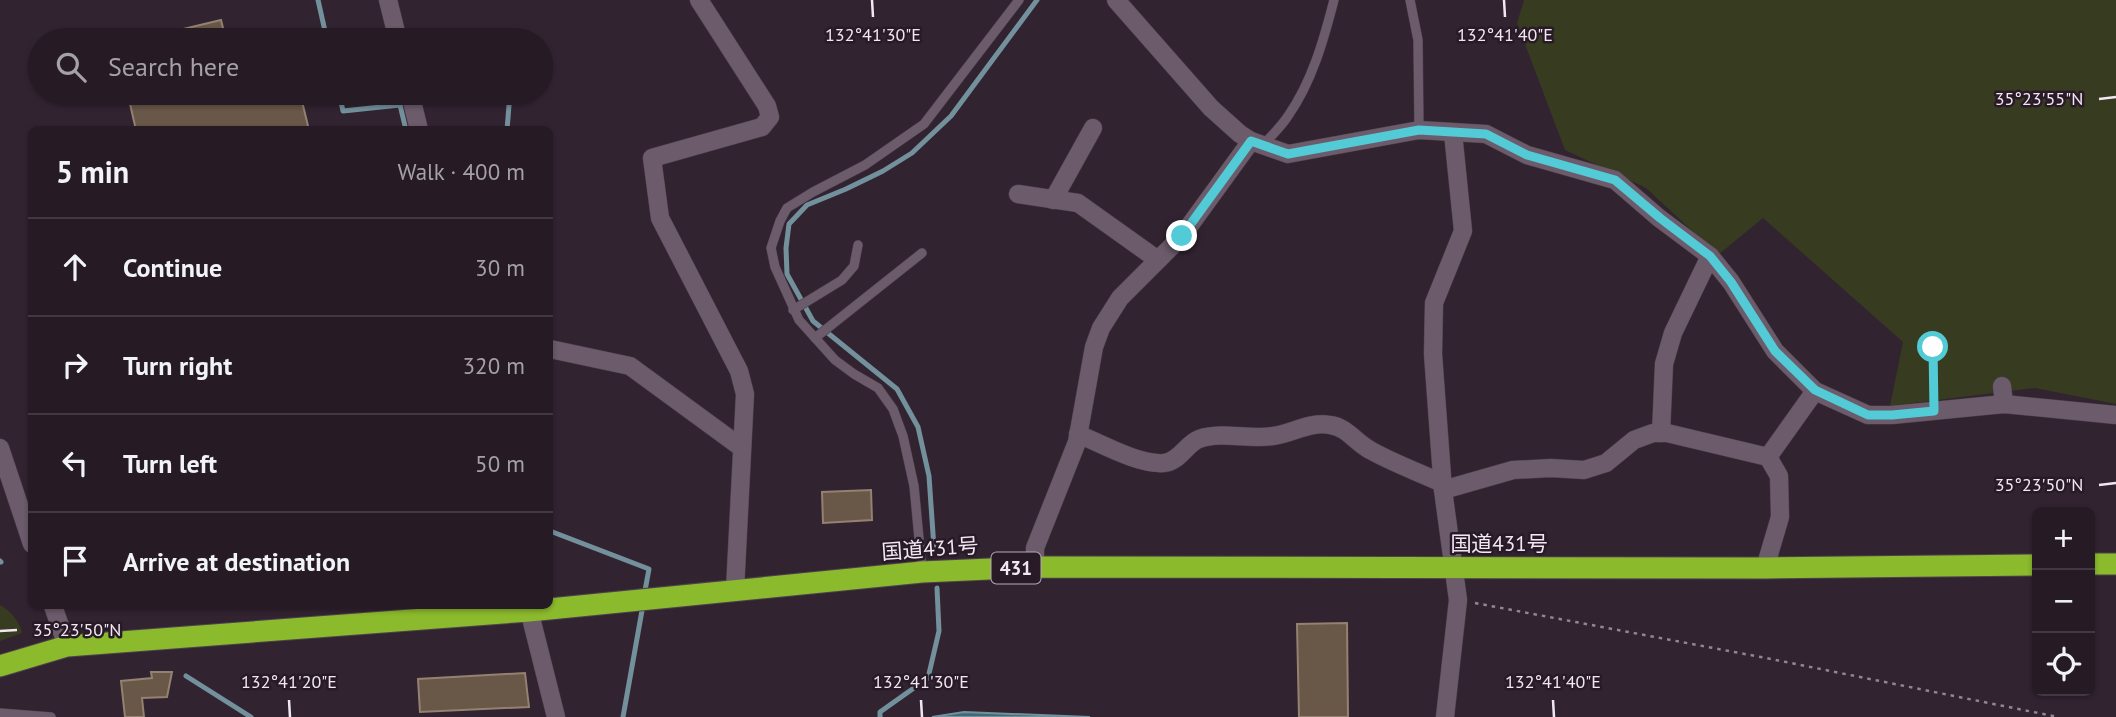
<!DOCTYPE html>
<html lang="en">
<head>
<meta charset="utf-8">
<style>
  body { margin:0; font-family:"PT Sans","Noto Sans JP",sans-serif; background:#2e232d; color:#f1f3f6 }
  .controls { position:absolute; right:21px; bottom:21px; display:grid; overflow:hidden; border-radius:10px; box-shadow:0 2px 5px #0004 }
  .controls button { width:63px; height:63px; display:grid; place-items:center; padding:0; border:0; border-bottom:2px solid #423842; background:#261a25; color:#f1f3f6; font:35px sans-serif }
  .stop { position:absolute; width:21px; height:21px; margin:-16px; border:5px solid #52cbd7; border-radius:50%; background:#fff }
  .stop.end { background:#52cbd7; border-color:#fff; box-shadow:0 2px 7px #0008 }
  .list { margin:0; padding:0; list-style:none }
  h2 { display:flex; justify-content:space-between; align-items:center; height:91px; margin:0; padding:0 28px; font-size:30px }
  h2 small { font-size:23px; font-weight:400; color:#a4a1a7 }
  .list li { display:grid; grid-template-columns:46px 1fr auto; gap:21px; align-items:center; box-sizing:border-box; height:98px; padding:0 28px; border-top:2px solid #423842 }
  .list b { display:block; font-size:26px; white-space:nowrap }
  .list em { font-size:23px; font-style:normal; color:#a4a1a7 }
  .icon { flex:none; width:38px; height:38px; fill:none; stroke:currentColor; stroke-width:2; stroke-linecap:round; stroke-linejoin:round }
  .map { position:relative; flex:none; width:2116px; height:717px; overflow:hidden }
  .search { position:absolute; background:#261a25; box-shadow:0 2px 5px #0004; left:28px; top:28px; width:525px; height:77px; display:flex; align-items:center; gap:18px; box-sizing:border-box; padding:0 24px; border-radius:38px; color:#a4a1a7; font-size:26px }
  .panel { position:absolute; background:#261a25; box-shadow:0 2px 5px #0004; left:28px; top:126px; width:525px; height:483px; border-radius:10px }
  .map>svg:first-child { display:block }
  .green { fill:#373b20 }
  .water { fill:#3d6c77; stroke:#73919c; stroke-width:2 }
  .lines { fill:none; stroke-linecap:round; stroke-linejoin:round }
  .stream { stroke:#73919c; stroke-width:5 }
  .building { fill:#695748; stroke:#948171; stroke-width:2 }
  .lane-casing { stroke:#4e414d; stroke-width:10 }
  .street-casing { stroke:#4e414d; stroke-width:19 }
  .highway-casing { stroke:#4e414d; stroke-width:23 }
  .path { stroke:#938692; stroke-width:2.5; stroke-dasharray:3.5 5; stroke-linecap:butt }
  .lane { stroke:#6c5b6b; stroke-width:9 }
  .street { stroke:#6c5b6b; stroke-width:18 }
  .highway { stroke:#8bba2c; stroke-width:21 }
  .route { stroke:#52cbd7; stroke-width:9 }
  .ticks { fill:none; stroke:#f2e8f2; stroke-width:2.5 }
  .labels { text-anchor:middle; stroke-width:5; stroke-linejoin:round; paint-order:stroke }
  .shield { fill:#281a27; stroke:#b5aab5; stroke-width:2 }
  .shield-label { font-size:19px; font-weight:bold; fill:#f2e8f2 }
  .street-label { font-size:21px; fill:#f2e8f2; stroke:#281a27 }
  .ticks-label { font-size:18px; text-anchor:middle; fill:#f2e8f2; stroke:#281a27; stroke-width:5; stroke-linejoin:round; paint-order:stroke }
</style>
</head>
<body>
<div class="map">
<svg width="2116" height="717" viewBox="0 0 2116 717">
  <rect width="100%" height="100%" fill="#322331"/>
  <g class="green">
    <polygon points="1524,0 2116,0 2116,404 2035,388 1890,406 1903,342 1763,218 1718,255 1646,188 1565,150 1517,23"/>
    <path d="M 0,605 C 10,610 20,622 22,633 L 0,641 Z"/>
  </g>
  <polygon class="water" points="964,712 1090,717 932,717"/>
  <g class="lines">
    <g class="stream">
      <polyline points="318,0 327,40"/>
      <polyline points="339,93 343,111 400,105 406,130"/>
      <polyline points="507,130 510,93"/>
      <polyline points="550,531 649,569 644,596"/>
      <polyline points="934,548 929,476 918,427 897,389 813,321 787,274 786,248 789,224 807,205 846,189 883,171 912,153 951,116 1037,0"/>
      <polyline points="0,561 1,562"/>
      <polyline points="186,676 251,717"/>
      <polyline points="623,717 643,605"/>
      <polyline points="880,717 880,712 928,678 939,631 937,588"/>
    </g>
  </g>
  <g class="building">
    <polygon points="221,20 226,40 158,40 158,35"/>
    <polygon points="142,93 300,93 309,130 136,130 128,95"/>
    <polygon points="871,490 872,520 823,523 822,492"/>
    <polygon points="1347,623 1348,717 1299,717 1297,624"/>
    <polygon points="151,672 172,672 167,697 142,698 144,717 125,717 121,681 152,678"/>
    <polygon points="525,673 529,707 420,712 418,679"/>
  </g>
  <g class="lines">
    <g class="lane-casing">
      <g id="lane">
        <polyline points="1410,0 1418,40 1419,130"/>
        <path d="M 1263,145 C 1271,136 1281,127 1288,116 C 1312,82 1324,39 1334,0"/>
        <polyline points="793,310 842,280 854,266 858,245"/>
        <polyline points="815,338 922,253"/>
        <polyline points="922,570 914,486 903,436 893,409 878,388 854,374 835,360 799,320 775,267 771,248 780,221 787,208 813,192 865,165 924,124 1019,0"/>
        <polyline points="0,713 51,717"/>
      </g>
    </g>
    <g class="street-casing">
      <g id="street">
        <polyline points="388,0 398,40"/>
        <polyline points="699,0 767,106 770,117 762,127 652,158 660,218 739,371 745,394 735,590"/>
        <polyline points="1116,0 1211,108 1240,134 1251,141 1288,154 1419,130 1486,134 1527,155 1615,180 1659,218 1710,256 1731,282 1775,351 1815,391 1868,415 1892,415 2004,404 2116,415"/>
        <polyline points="410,93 419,130"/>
        <polyline points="1018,194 1078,203 1158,260"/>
        <polyline points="1053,200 1093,128"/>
        <polyline points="550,349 630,366 742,448"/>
        <polyline points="2002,386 2004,404"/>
        <polyline points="1661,433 1664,364 1673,333 1710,256"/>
        <path d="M 1078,434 C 1102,444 1139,465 1164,463 C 1179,462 1186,444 1199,439 C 1222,431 1249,440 1273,436 C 1291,434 1310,421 1330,425 C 1347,427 1355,442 1370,450 C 1393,463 1418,472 1442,483"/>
        <polyline points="0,448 32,544"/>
        <polyline points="1768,457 1815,391"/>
        <polyline points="1443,490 1513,470 1551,468 1584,470 1606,463 1634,440 1653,433 1667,433 1768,457 1779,476 1780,517 1765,568"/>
        <polyline points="1035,567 1035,548 1077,442 1094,347 1101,328 1120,298 1182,236 1251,141"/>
        <polyline points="53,606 67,646"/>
        <polyline points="528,606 556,717"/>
        <polyline points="1445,717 1458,600 1443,490 1433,354 1434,303 1463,231 1453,133"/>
      </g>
    </g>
    <g class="highway-casing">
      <g id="highway">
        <polyline points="2090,564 2116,564"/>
        <polyline points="0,666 67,646 529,611 922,572 1035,567 1765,568 2037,565"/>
      </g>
    </g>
    <g class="path">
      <polyline points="1933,347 1934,393"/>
      <polyline points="1475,603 1766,658 2058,717"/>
    </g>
    <use href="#lane" class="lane"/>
    <use href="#street" class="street"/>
    <use href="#highway" class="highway"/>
  </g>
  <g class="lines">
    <polyline class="route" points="1182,236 1251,141 1288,154 1419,130 1486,134 1527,155 1615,180 1660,218 1710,256 1731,282 1775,351 1815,390 1868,415 1892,415 1934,411 1933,347"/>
  </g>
  <path class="ticks" d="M 872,0 L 873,17M 1504,0 L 1505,17M 2099,99 L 2116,97M 2099,485 L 2116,483M 0,631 L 17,630M 289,700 L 290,717M 921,700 L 922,717M 1553,700 L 1554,717"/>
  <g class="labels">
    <rect class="shield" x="991.5" y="552.5" width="49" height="31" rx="5"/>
    <g class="shield-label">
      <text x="1016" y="575">431</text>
    </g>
    <g class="street-label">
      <text x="1499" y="551">国道431号</text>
      <text transform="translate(930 549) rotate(-4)" y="7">国道431号</text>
    </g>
  </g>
  <g class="ticks-label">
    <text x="873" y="41">132°41'30"E</text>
    <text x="1505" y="41">132°41'40"E</text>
    <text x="2039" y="105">35°23'55"N</text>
    <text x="2039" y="491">35°23'50"N</text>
    <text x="77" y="636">35°23'50"N</text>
    <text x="289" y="688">132°41'20"E</text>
    <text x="921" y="688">132°41'30"E</text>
    <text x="1553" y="688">132°41'40"E</text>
  </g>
</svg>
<div class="controls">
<button>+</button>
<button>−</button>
<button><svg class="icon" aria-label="locate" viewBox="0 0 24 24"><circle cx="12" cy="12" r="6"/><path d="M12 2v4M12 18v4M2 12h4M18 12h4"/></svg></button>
</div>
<div class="stop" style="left:1933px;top:347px"></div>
<div class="stop end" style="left:1182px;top:236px"></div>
<div class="search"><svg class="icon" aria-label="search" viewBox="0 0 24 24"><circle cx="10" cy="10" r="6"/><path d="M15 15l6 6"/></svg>Search here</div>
<section class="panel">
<h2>5 min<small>Walk · 400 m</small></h2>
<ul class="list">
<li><svg class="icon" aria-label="ahead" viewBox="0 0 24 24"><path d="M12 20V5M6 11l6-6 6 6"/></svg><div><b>Continue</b></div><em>30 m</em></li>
<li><svg class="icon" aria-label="right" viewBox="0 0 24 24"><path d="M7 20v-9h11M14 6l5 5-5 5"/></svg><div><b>Turn right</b></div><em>320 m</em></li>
<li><svg class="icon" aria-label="left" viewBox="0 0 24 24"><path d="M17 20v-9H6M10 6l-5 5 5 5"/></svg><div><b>Turn left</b></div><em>50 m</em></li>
<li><svg class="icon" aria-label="arrive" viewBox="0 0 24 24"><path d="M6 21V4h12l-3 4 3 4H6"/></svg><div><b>Arrive at destination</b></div></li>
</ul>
</section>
</div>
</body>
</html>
